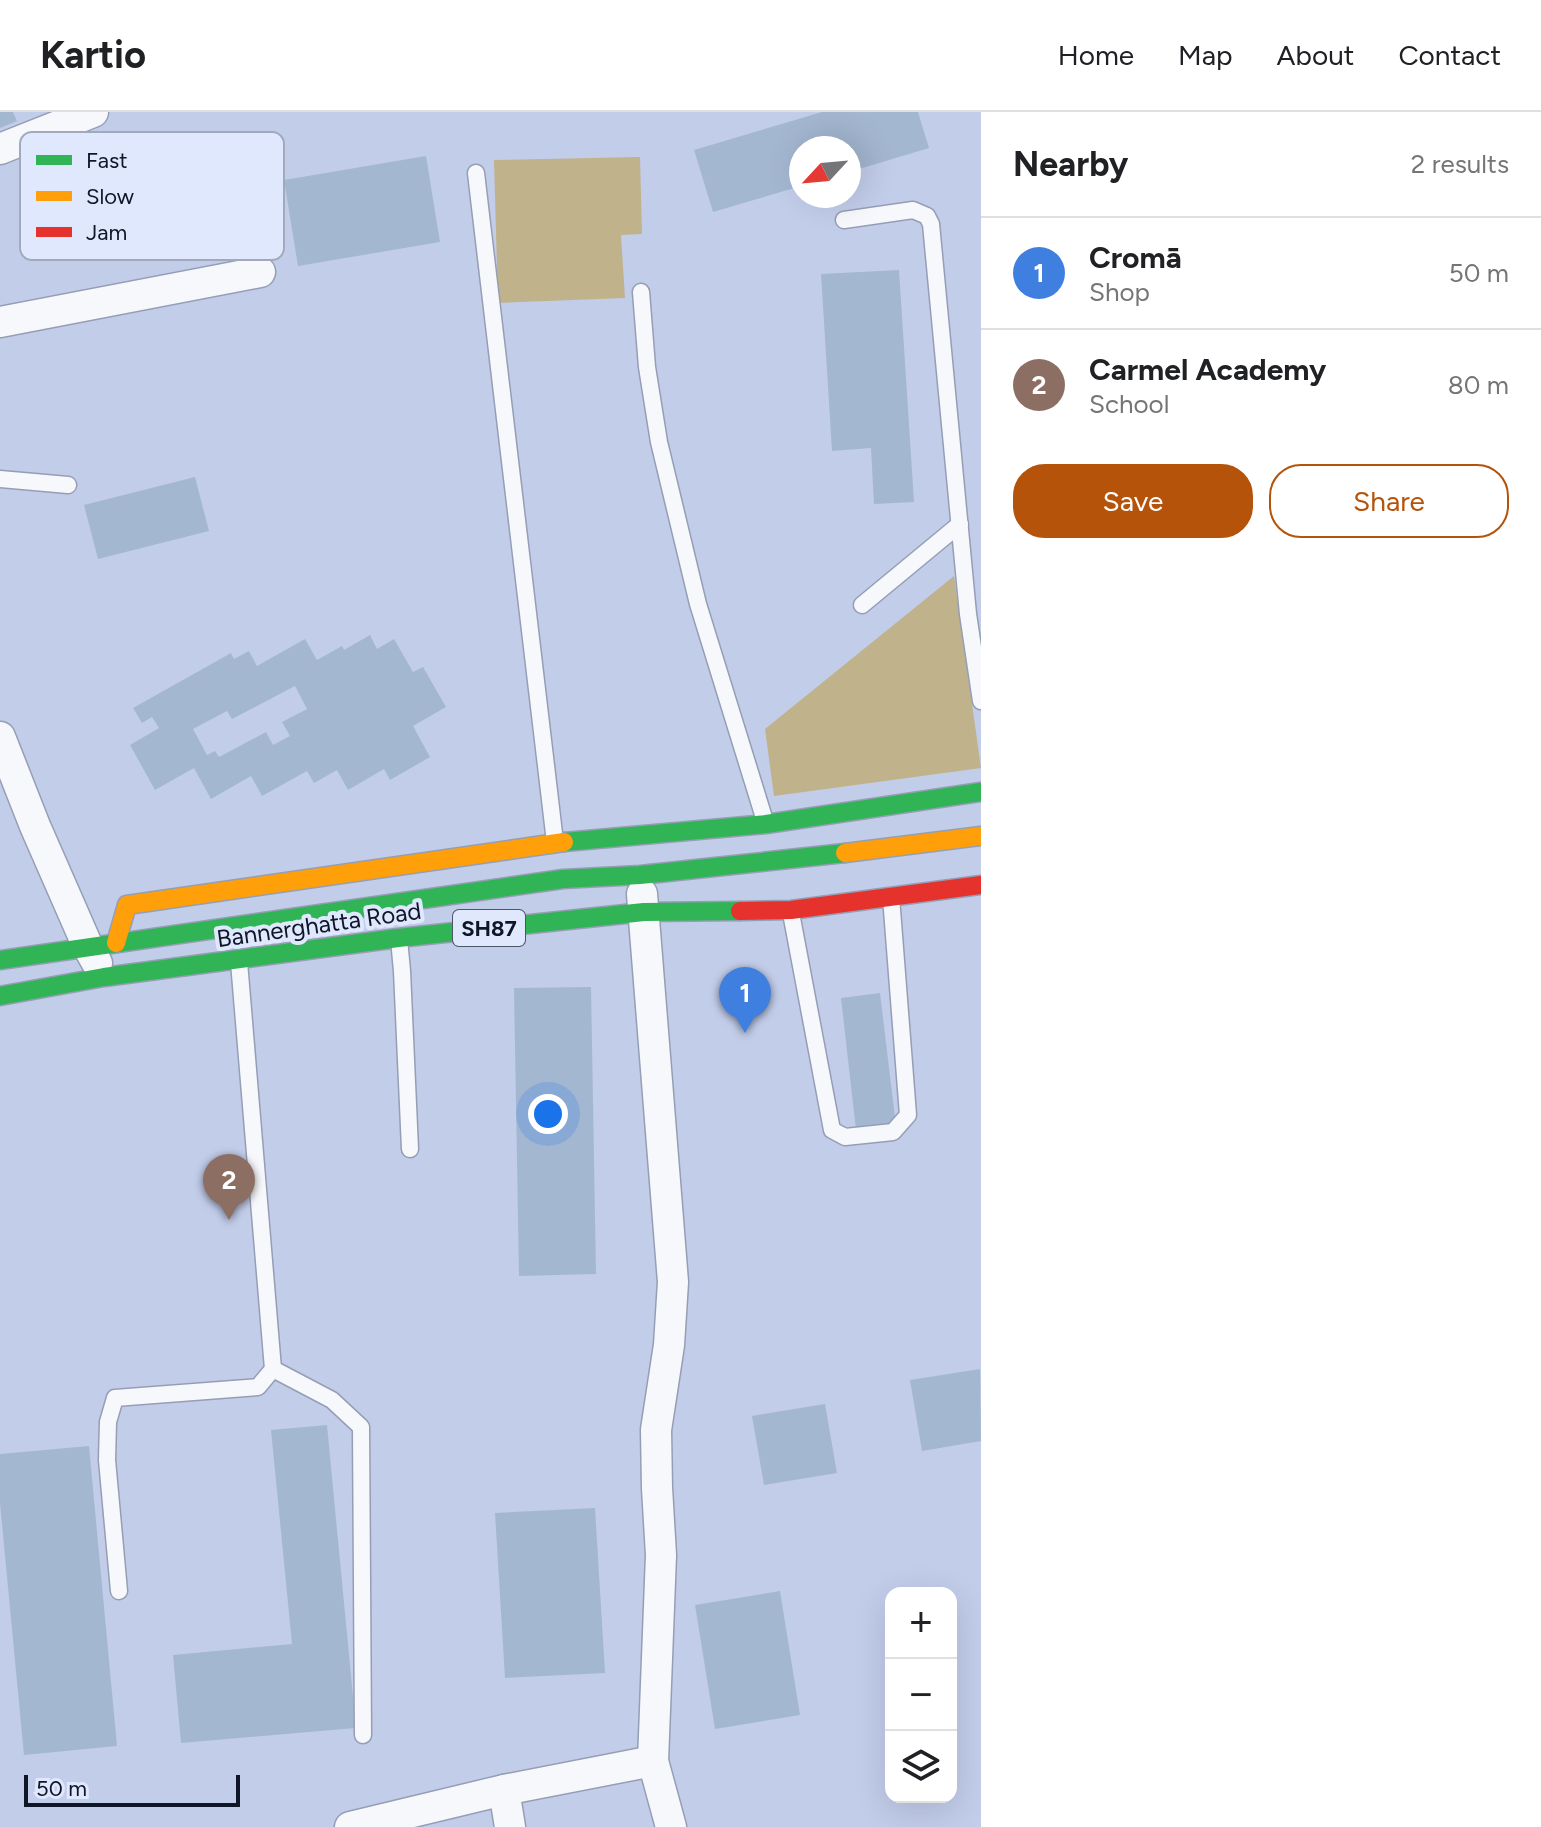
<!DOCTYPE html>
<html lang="en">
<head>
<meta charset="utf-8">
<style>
  body { margin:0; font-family:Figtree,sans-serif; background:#f6f6f6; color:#202124 }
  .controls { position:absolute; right:24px; bottom:24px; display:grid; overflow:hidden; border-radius:16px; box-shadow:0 8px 32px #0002 }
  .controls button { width:72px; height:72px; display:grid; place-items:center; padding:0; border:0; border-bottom:2px solid #e0e0e0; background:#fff; color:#202124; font:40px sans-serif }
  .compass { position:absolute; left:789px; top:24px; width:72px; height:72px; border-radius:50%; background:#fff; box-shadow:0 8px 32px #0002; rotate:244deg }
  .scale { position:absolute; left:24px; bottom:20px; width:216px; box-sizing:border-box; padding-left:8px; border:4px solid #0f1628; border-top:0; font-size:22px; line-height:28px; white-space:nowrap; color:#0f1628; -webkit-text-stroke:6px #dfe8fd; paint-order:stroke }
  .you { position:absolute; left:548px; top:1002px; width:28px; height:28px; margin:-20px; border:6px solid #fff; border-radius:50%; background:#1a73e8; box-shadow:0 0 0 12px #1a73e833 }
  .badge { display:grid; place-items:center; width:52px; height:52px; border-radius:50%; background:#b45309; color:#fff; font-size:26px; font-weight:700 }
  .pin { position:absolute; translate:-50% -66px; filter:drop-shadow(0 2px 4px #0008) }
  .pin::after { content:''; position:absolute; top:42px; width:28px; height:24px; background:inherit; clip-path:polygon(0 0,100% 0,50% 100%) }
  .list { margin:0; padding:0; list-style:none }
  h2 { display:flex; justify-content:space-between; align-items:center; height:104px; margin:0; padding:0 32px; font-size:34px }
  h2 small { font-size:26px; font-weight:400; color:#757577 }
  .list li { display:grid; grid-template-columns:52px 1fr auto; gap:24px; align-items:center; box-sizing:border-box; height:112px; padding:0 32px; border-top:2px solid #e0e0e0 }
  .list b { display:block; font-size:30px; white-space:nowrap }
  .list p { margin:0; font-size:26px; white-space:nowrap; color:#757577 }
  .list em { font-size:26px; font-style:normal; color:#757577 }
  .actions { display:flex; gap:16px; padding:24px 32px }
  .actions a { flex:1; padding:18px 0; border:2px solid #b45309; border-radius:32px; text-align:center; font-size:28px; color:#b45309 }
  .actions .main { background:#b45309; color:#fff }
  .icon { flex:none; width:44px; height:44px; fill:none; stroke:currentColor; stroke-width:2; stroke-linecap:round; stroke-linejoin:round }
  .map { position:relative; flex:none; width:981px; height:1715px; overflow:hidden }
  header { display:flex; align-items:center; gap:48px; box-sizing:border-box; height:112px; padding:0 40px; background:#fff; border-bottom:2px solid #e0e0e0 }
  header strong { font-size:38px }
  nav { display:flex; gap:44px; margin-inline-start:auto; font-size:28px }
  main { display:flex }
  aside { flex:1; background:#fff }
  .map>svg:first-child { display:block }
  .green { fill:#c0b28a }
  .building { fill:#a4b7d1; fill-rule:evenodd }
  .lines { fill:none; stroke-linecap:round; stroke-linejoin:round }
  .lane-casing { stroke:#959eb4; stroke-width:19 }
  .street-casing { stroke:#959eb4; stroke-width:33 }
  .fast-casing { stroke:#959eb4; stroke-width:21 }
  .slow-casing { stroke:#959eb4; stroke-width:21 }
  .jam-casing { stroke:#959eb4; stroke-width:21 }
  .lane { stroke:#f6f8fc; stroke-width:16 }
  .street { stroke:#f6f8fc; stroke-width:30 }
  .fast { stroke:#30b455; stroke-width:18 }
  .slow { stroke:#ff9f0a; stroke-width:18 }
  .jam { stroke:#e5322d; stroke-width:18 }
  .labels { text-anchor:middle; stroke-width:8; stroke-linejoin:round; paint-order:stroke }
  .shield { fill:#dfe8fd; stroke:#4d5568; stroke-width:2 }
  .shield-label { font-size:22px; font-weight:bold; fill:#0f1628 }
  .street-label { font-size:24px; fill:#0f1628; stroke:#dfe8fd }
  .key { fill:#dfe8fd; stroke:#a1a9bd; stroke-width:2 }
  .key-label { font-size:22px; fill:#0f1628 }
</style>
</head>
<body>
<header>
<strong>Kartio</strong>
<nav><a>Home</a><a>Map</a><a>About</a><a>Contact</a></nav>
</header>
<main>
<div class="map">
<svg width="981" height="1715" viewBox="0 0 981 1715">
  <rect width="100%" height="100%" fill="#c2cdea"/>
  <g class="green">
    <polygon points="640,45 642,122 621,123 625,186 498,191 494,48"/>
    <polygon points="954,464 981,656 774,684 765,617"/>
  </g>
  <g class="building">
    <polygon points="0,0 13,0 17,9 0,16"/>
    <polygon points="822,0 918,0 929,36 849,60 849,36 801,36 801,74 713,100 694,38"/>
    <polygon points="426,44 440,130 298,154 284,68"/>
    <polygon points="899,158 914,390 874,392 871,336 832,339 821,162"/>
    <polygon points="195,365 209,419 98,447 84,393"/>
    <path d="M 370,523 L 377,537 L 394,527 L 413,560 L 423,555 L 446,595 L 413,614 L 430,645 L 390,668 L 384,657 L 348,678 L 337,658 L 314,671 L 307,659 L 262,684 L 251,664 L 211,687 L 194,656 L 155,678 L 130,633 L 159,616 L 152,605 L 142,611 L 133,596 L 231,541 L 234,547 L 249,539 L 257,554 L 305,527 L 317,548 L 342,534 L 344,538 ZM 295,574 L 307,597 L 282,610 L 290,624 L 273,633 L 266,620 L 219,645 L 215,639 L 207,643 L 193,617 L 227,599 L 232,607 Z"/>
    <polygon points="591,875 596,1162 519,1164 514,876"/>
    <polygon points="880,881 896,1014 856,1018 841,886"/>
    <polygon points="980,1257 981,1329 922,1339 910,1268"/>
    <polygon points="825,1292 837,1361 764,1373 752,1304"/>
    <polygon points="327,1313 356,1616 181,1631 173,1543 292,1532 271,1318"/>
    <polygon points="89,1334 117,1634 24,1643 0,1391 0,1342"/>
    <polygon points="595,1396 605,1561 505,1566 495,1401"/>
    <polygon points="780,1479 800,1603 715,1617 695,1493"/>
  </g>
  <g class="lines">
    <g class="lane-casing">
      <g id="lane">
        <polyline points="476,61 555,730"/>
        <polyline points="844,108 913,98 927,104 931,112 968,502 981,589"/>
        <polyline points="641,180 647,255 659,330 698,492 765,709"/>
        <polyline points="0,367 68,373"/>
        <polyline points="862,493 960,412"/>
        <polyline points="791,801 832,1018 845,1025 893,1020 908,1003 891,785"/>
        <polyline points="399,827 402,859 410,1037"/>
        <polyline points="273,1257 332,1288 361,1315 363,1623"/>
        <polyline points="119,1479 107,1348 108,1310 115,1286 258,1275 273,1257 239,850"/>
      </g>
    </g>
    <g class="street-casing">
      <g id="street">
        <polyline points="0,37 93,0"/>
        <polyline points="0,210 260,160"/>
        <polyline points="0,625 35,714 88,835 97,851"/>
        <polyline points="642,782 673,1170 669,1233 656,1318 657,1376 661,1443 653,1649 671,1715"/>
        <polyline points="504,1678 510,1715"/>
        <polyline points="350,1715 504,1678 653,1649"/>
      </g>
    </g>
    <g class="fast-casing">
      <g id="fast">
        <polyline points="564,730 766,712 981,680"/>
        <polyline points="0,848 563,767 640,763 845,741"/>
        <polyline points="0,884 104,865 398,826 644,800 740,799"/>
      </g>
    </g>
    <g class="slow-casing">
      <g id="slow">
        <polyline points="845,741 981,724"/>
        <polyline points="116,831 127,793 564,730"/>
      </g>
    </g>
    <g class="jam-casing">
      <polyline id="jam" points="740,799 791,798 981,773"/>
    </g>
    <use href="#lane" class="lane"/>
    <use href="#street" class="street"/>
    <use href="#fast" class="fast"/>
    <use href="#slow" class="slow"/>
    <use href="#jam" class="jam"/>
  </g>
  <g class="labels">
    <rect class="shield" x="453" y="798" width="72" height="36" rx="6"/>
    <g class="shield-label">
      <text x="489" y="824">SH87</text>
    </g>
    <g class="street-label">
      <text transform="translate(319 813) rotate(-8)" y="8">Bannerghatta Road</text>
    </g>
  </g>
  <rect x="20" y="20" width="264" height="128" rx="12" class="key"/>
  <rect x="36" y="43" width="36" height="10" fill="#30b455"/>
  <rect x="36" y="79" width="36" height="10" fill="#ff9f0a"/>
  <rect x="36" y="115" width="36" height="10" fill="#e5322d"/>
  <g class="key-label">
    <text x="86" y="56">Fast</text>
    <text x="86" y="92">Slow</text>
    <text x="86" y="128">Jam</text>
  </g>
</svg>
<div class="controls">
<button>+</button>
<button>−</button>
<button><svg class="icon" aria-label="layers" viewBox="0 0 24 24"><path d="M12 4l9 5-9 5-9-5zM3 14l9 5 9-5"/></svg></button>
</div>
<svg class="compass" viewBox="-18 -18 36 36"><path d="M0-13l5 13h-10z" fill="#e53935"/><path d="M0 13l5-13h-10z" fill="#757577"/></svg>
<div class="scale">50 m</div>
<div class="you"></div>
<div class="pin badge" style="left:745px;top:921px;background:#3f7fe0">1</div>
<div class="pin badge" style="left:229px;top:1108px;background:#8d6e63">2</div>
</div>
<aside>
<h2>Nearby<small>2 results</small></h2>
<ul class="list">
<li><span class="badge" style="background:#3f7fe0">1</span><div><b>Cromā</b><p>Shop</p></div><em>50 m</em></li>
<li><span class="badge" style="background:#8d6e63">2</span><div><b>Carmel Academy</b><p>School</p></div><em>80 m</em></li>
</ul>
<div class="actions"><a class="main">Save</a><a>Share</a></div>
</aside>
</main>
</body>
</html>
